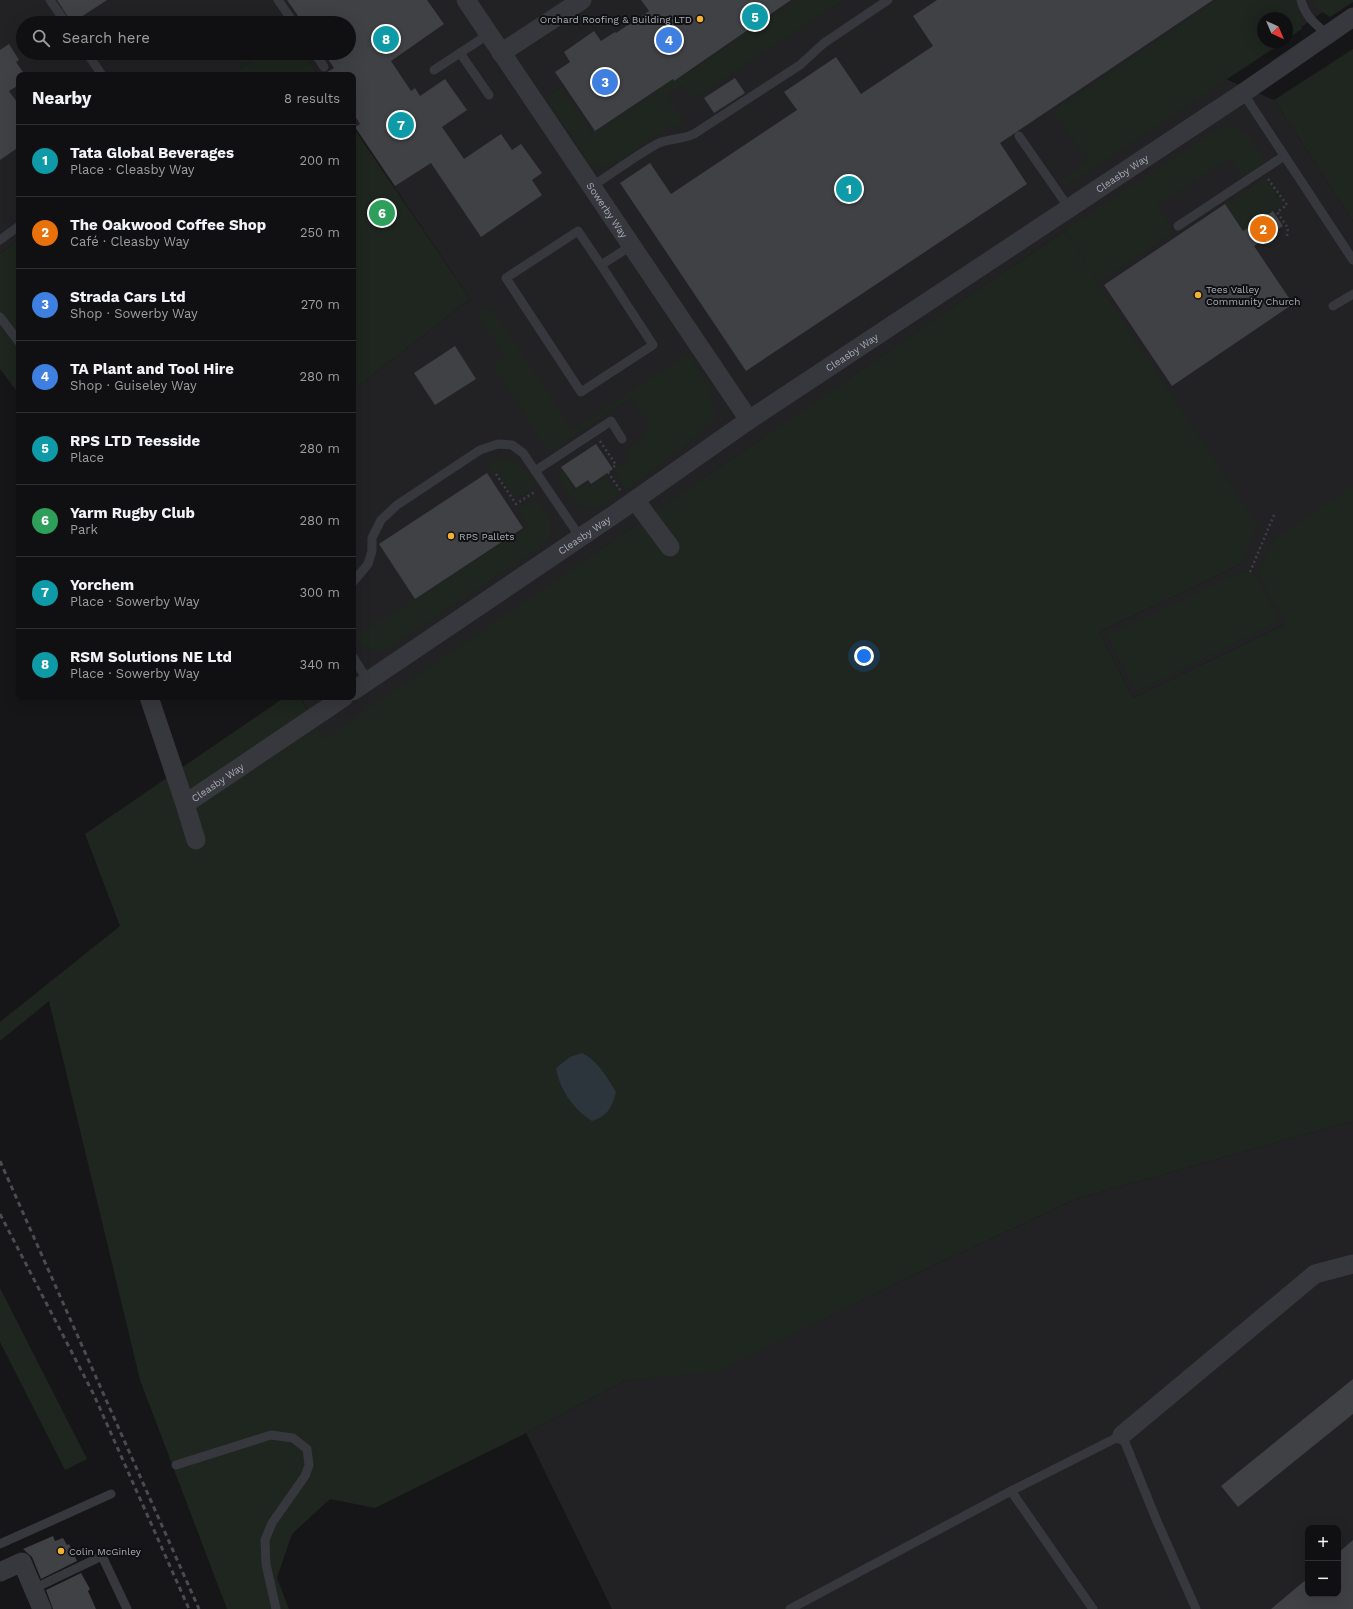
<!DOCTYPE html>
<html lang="en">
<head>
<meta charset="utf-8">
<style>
  body { margin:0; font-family:"Work Sans",sans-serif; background:#19191b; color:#f1f3f6 }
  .controls { position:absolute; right:12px; bottom:12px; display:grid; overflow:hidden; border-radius:8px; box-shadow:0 4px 16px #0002 }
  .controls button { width:36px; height:36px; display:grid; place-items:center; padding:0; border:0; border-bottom:1px solid #303032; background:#101012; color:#f1f3f6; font:20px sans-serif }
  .compass { position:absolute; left:1257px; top:12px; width:36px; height:36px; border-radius:50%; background:#101012; box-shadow:0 4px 16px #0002; rotate:136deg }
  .you { position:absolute; left:864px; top:656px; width:14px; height:14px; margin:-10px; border:3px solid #fff; border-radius:50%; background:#1a73e8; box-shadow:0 0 0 6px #1a73e833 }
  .badge { display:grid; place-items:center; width:26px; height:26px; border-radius:50%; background:#f2b134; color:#fff; font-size:13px; font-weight:700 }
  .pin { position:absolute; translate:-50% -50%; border:2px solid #fff; box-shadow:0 1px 4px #0006 }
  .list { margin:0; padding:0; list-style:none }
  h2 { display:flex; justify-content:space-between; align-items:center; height:52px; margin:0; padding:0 16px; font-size:17px }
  h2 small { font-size:13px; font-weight:400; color:#9c9d9f }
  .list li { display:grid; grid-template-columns:26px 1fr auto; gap:12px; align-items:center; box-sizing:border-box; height:72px; padding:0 16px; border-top:1px solid #303032 }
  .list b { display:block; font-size:15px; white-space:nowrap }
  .list p { margin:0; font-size:13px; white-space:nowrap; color:#9c9d9f }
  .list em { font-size:13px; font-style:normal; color:#9c9d9f }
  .icon { flex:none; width:22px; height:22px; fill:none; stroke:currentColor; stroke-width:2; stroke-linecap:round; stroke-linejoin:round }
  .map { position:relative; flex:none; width:1353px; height:1609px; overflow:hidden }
  .search { position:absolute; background:#101012; box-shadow:0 4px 16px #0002; left:16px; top:16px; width:340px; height:44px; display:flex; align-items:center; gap:10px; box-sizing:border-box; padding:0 14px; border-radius:22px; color:#9c9d9f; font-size:15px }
  .panel { position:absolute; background:#101012; box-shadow:0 4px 16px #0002; left:16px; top:72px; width:340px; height:628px; border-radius:8px }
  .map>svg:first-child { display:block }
  .built { fill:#222225; fill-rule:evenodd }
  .green { fill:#1e261f }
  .water { fill:#2c353c }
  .building { fill:#404145 }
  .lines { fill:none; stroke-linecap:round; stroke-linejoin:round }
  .path { stroke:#3d3f44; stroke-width:2.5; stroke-dasharray:2 3; stroke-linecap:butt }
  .service { stroke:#37383d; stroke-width:9 }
  .minor { stroke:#37383d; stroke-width:19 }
  .rail { stroke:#4a4c52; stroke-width:3; stroke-dasharray:5 4; stroke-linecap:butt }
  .poi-dot { fill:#f2b134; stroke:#111113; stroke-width:1.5 }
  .labels { text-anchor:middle; stroke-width:4; stroke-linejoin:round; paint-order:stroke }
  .poi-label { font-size:10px; fill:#a8adb8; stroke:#111113; text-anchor:start }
  .street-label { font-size:10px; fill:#a8adb8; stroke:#111113 }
</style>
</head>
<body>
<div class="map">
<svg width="1353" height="1609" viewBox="0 0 1353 1609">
  <rect width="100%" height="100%" fill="#161618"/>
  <g class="built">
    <polygon points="0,0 1334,0 1334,4 1287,37 1287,18 1263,18 1263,42 1226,79 1274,100 1353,221 1353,568 1286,624 1133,698 1099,632 1241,564 1064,231 324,740 301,698 303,697 353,697 353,390 470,299 353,125 353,75 318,75 303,53 349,53 349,23 23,23 23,53 261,53 232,75 19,75 19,239 0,254"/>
    <path d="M 1353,1121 L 1353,1609 L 612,1609 L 526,1433 L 624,1381 L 716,1371 L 911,1276 L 1076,1199 ZM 1308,1528 L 1338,1528 L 1338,1594 L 1308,1594 Z"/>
  </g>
  <g class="green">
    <polygon points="730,0 750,30 796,0 843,0 692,100 682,85 666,95 684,122 676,127 672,126 610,166 601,168 588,162 546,97 561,87 592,134 658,91 639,63 637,30 673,82 738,39 721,12"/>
    <polygon points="1217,0 1294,0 1301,18 1302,29 1287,39 1287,18 1263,18 1263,42 1283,42 1066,187 1063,186 1063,179 1088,160 1053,111"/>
    <polygon points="1311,0 1353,0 1353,2 1330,17 1319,10"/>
    <polygon points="1353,49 1353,221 1274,100"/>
    <polygon points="261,53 303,53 318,75 232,75"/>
    <path d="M 1229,125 C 1248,130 1255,146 1266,162 C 1263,165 1259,168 1256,170 C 1241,180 1237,169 1229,158 L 1157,205 L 1174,232 L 1098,282 L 1065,230 L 1219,128 Z"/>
    <polygon points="353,127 470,299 353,390"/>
    <polygon points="1265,178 1284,204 1243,231 1225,204"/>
    <polygon points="1064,231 1257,525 1241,564 1099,632 1133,698 1286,624 1258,574 1273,541 1353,485 1353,1121 1076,1199 911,1276 716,1372 624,1381 526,1433 375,1508 330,1499 292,1534 277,1578 289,1609 227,1609 140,1380 49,1001 0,1041 0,1022 120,926 85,834 285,697 303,697 301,699 324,739"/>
    <polygon points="19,239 19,394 0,369 0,254"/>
    <path d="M 489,305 L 573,430 L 688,353 L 712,389 L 708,392 C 718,407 717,417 705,430 L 626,490 L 613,470 L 629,459 L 625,452 L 645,439 L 641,432 L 650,426 L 631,398 L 549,452 L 492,366 L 505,357 L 476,314 Z"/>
    <path d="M 501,459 C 521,461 525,471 536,486 L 516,499 L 497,471 L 493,473 L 487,465 L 493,461 Z"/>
    <path d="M 562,470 L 576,490 L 587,482 L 590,487 L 606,476 L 619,495 C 586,516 582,514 561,482 L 562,481 L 557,474 Z"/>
    <path d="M 536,498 C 547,515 560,528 542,546 L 389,648 C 373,654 365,650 356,636 L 528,527 L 518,509 Z"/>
    <polygon points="1244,570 1254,574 1280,620 1136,692 1107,636"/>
    <polygon points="0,1288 87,1459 65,1470 0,1342"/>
  </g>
  <path class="water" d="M 582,1053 C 598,1061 607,1077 616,1092 C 612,1107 608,1116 592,1121 C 573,1109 560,1090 556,1068 L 570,1057 Z"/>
  <g class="building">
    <polygon points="57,0 107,0 72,23"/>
    <polygon points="287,0 427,0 444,24 391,61 411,91 415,88 420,96 445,79 467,110 442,127 464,159 501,134 512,150 521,144 542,173 532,180 542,195 481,237 431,163 395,186 355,127 360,124 353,113 353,75 322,75 334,68 324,53 349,53 349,23 303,23"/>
    <polygon points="641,0 791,0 674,81 673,79 595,131 555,72 570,62 564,52 594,31 601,41 615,32 616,33 649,11"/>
    <polygon points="937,0 1213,0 1000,143 1027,184 746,371 620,183 650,163 671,194 797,110 784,92 836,57 861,94 933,46 913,16"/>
    <polygon points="9,44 19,60 16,62 25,75 19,75 19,85 9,91 19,105 19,147 0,160 0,50"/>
    <polygon points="735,78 745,93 714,113 704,98"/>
    <polygon points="1225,204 1243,231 1273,211 1283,226 1254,246 1293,304 1172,386 1104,285"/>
    <polygon points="455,346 476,379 435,405 414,373"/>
    <polygon points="596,444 613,469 591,484 588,480 576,488 561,467"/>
    <polygon points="487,473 523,528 415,599 379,544"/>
    <polygon points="1353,1379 1353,1414 1238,1507 1221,1486"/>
    <polygon points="53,1536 55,1541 63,1538 67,1545 69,1544 77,1561 41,1579 32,1557 23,1549"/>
    <polygon points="1353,1540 1353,1609 1271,1609 1308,1578 1308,1594 1338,1594 1338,1553"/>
    <polygon points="81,1573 90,1589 88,1591 96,1609 53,1609 46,1590"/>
  </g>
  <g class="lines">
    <g class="path">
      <polyline points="1268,179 1287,205 1277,212 1288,228 1287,236"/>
      <polyline points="600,441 616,465 612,468"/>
      <polyline points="608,472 620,490"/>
      <polyline points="496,474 516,504 536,491"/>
      <polyline points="1250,572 1274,515"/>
    </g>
    <g class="service">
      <polyline points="50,0 66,23"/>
      <polyline points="278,0 294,23"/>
      <path d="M 1301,0 C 1305,16 1315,24 1327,34"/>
      <polyline points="87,53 102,75"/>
      <polyline points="315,53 324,67"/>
      <polyline points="460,53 489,95"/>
      <polyline points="434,70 489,34"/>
      <polyline points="1243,93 1353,260"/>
      <polyline points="1019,136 1069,208"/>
      <path d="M 591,187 C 613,173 635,156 657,144 C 669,138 682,140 694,134 L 800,65 L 824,43 L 888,0"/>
      <polyline points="1178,226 1284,156"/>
      <polyline points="0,240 19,226"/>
      <polyline points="601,265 578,231 506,278 581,392 653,345 601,265 631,246"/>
      <polyline points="1333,306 1353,294"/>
      <polyline points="0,317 19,342"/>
      <polyline points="535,471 611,421 622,439"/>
      <polyline points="353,582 368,564 372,551 372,538 381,520 397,505 480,450 498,444 512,445 523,453 580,537"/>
      <polyline points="353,657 368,681"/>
      <polyline points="176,1465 271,1435 293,1438 307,1449 309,1465 305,1476 272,1523 265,1540 266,1564 276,1609"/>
      <polyline points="1011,1491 1093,1609"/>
      <polyline points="0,1544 111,1494"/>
      <polyline points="33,1589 102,1556 127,1609"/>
      <polyline points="790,1609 1011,1491 1122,1435 1156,1519 1196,1609"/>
    </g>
    <g class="minor">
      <path id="s1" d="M 466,0 L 749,420"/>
      <polyline points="501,53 582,0"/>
      <polyline points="635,500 670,547"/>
      <path id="s2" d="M 353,691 L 615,514 L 749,420 L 1243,93 L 1353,17"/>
      <path id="s3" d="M 149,697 L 185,804 L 344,697"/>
      <polyline points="185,804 196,840"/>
      <polyline points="1122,1435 1315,1274 1353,1264"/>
      <polyline points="0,1572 22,1562 42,1609"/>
    </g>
    <g class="rail">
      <polyline points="0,1161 199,1609"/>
      <polyline points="0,1214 94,1395 189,1609"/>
    </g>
  </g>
  <g class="poi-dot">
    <circle cx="700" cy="19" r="4"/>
    <circle cx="1198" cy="295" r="4"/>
    <circle cx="451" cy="536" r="4"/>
    <circle cx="61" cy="1551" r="4"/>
  </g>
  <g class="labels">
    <g class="poi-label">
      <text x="692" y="23" text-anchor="end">Orchard Roofing &amp; Building LTD</text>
      <text x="1206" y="293">Tees Valley<tspan x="1206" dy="12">Community Church</tspan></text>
      <text x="459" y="540">RPS Pallets</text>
      <text x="69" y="1555">Colin McGinley</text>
    </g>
    <g class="street-label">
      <text dy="4" stroke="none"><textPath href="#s2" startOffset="927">Cleasby Way</textPath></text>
      <text dy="4" stroke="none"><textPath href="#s1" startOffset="253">Sowerby Way</textPath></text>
      <text dy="4" stroke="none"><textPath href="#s2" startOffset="603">Cleasby Way</textPath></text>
      <text dy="4" stroke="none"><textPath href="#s2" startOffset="279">Cleasby Way</textPath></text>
      <text dy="4" stroke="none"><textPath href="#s3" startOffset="152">Cleasby Way</textPath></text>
    </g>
  </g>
</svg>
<div class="controls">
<button>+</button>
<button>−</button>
</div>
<svg class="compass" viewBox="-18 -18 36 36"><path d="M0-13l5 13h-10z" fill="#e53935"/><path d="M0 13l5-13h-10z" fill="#9c9d9f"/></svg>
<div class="you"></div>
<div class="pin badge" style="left:849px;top:189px;background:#0f9aa8">1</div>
<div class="pin badge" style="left:1263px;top:229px;background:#e8710a">2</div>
<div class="pin badge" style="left:605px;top:82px;background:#3f7fe0">3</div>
<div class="pin badge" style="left:669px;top:40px;background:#3f7fe0">4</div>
<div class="pin badge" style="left:755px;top:17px;background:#0f9aa8">5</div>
<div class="pin badge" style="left:382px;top:213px;background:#2e9e5b">6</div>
<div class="pin badge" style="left:401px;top:125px;background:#0f9aa8">7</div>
<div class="pin badge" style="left:386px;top:39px;background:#0f9aa8">8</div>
<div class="search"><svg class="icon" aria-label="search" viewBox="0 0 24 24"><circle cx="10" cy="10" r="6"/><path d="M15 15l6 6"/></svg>Search here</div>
<section class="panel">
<h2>Nearby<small>8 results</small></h2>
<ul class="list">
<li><span class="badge" style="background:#0f9aa8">1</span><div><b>Tata Global Beverages</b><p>Place · Cleasby Way</p></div><em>200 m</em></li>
<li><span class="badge" style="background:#e8710a">2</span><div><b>The Oakwood Coffee Shop</b><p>Café · Cleasby Way</p></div><em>250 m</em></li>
<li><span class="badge" style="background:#3f7fe0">3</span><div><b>Strada Cars Ltd</b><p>Shop · Sowerby Way</p></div><em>270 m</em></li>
<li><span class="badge" style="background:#3f7fe0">4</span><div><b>TA Plant and Tool Hire</b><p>Shop · Guiseley Way</p></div><em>280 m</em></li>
<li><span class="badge" style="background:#0f9aa8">5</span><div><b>RPS LTD Teesside</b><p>Place</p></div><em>280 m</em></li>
<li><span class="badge" style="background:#2e9e5b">6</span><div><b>Yarm Rugby Club</b><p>Park</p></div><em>280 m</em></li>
<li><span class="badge" style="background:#0f9aa8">7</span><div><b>Yorchem</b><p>Place · Sowerby Way</p></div><em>300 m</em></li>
<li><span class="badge" style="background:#0f9aa8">8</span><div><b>RSM Solutions NE Ltd</b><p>Place · Sowerby Way</p></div><em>340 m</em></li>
</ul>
</section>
</div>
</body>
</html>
